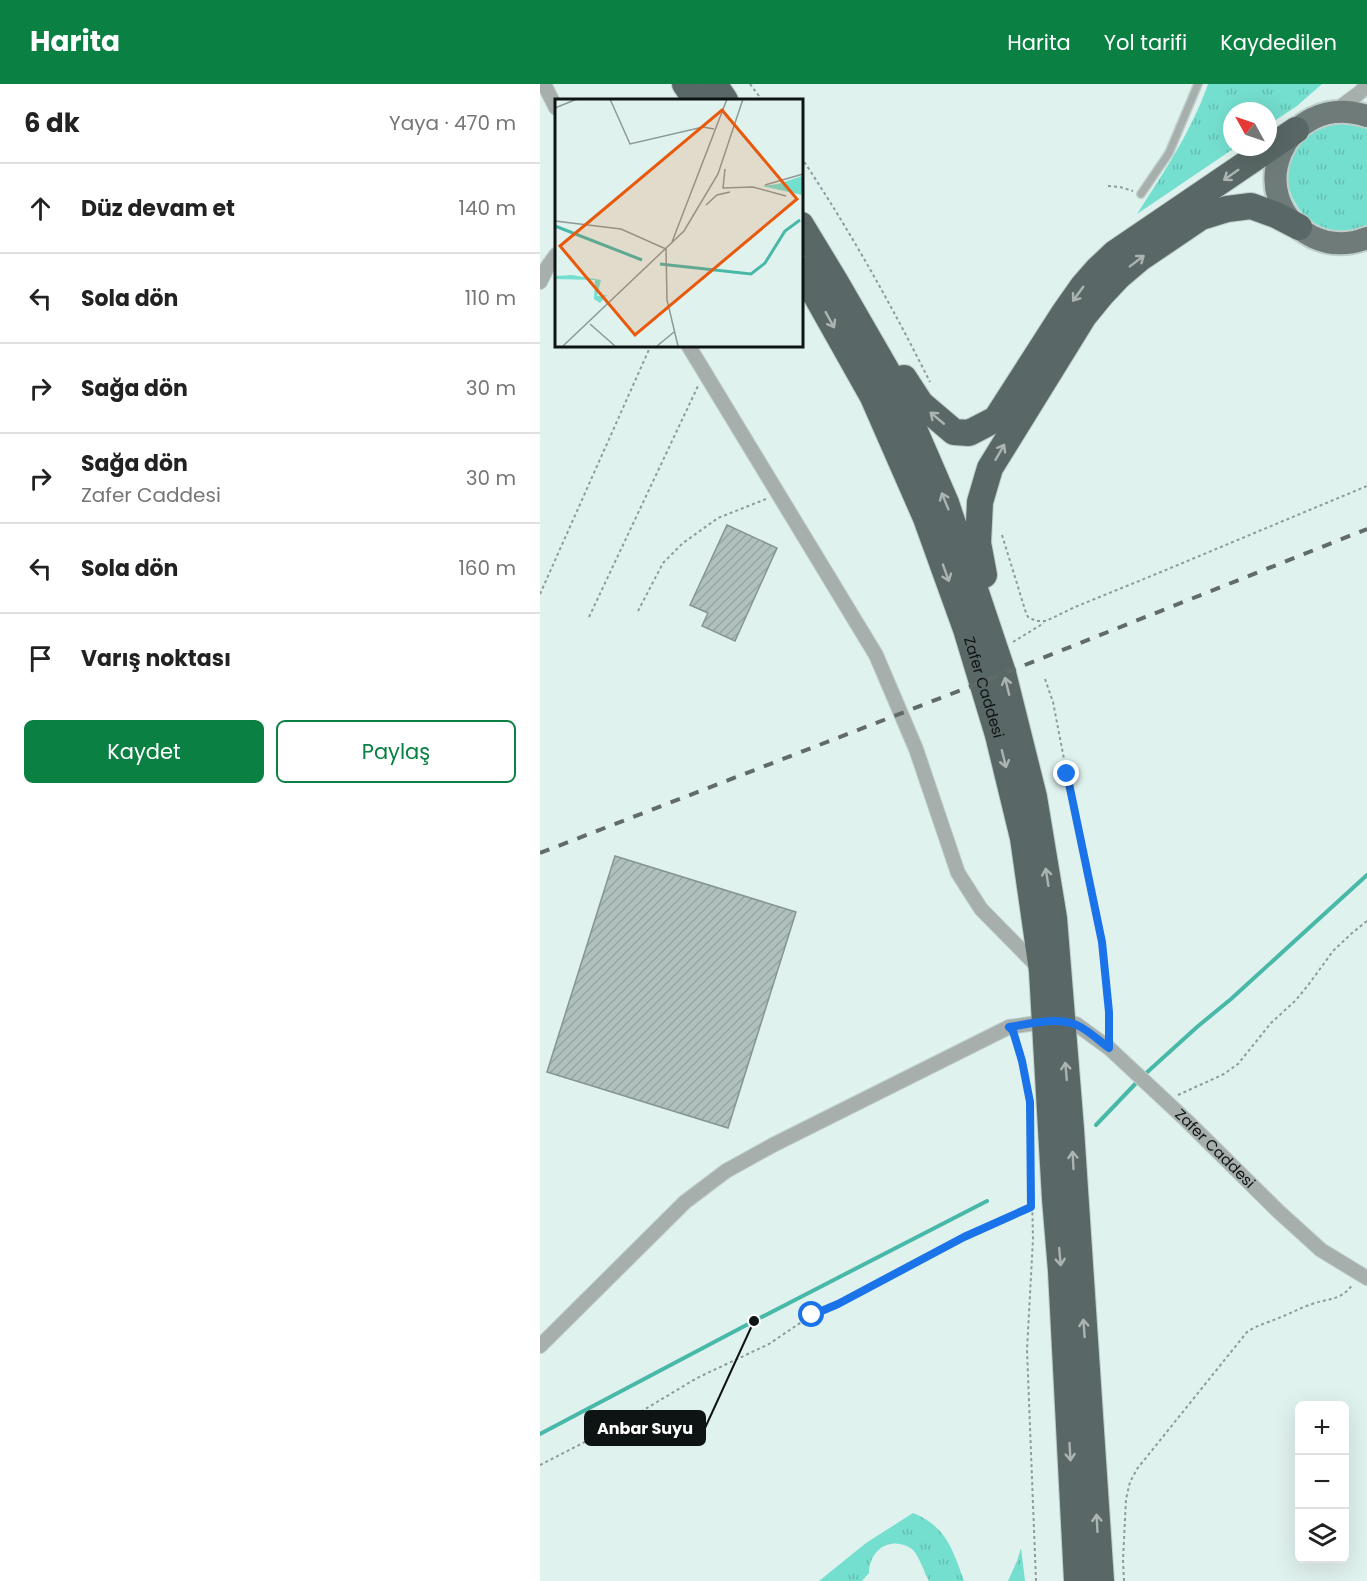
<!DOCTYPE html>
<html lang="tr">
<head>
<meta charset="utf-8">
<style>
  body { margin:0; font-family:Poppins,sans-serif; background:#f2f2f2; color:#222 }
  .controls { position:absolute; right:18px; bottom:18px; display:grid; overflow:hidden; border-radius:9px; box-shadow:0 6px 24px #0002 }
  .controls button { width:54px; height:54px; display:grid; place-items:center; padding:0; border:0; border-bottom:2px solid #e0e0e0; background:#fff; color:#222; font:30px sans-serif }
  .compass { position:absolute; left:683px; top:18px; width:54px; height:54px; border-radius:50%; background:#fff; box-shadow:0 6px 24px #0002; rotate:310deg }
  .stop { position:absolute; width:18px; height:18px; margin:-14px; border:4px solid #1a73e8; border-radius:50%; background:#fff }
  .stop.end { background:#1a73e8; border-color:#fff; box-shadow:0 2px 6px #0008 }
  .list { margin:0; padding:0; list-style:none }
  h2 { display:flex; justify-content:space-between; align-items:center; height:78px; margin:0; padding:0 24px; font-size:26px }
  h2 small { font-size:20px; font-weight:400; color:#767676 }
  .list li { display:grid; grid-template-columns:39px 1fr auto; gap:18px; align-items:center; box-sizing:border-box; height:90px; padding:0 24px; border-top:2px solid #e0e0e0 }
  .list b { display:block; font-size:22px; white-space:nowrap }
  .list p { margin:0; font-size:20px; white-space:nowrap; color:#767676 }
  .list em { font-size:20px; font-style:normal; color:#767676 }
  .actions { display:flex; gap:12px; padding:18px 24px }
  .actions a { flex:1; padding:14px 0; border:2px solid #0b8043; border-radius:9px; text-align:center; font-size:21px; color:#0b8043 }
  .actions .main { background:#0b8043; color:#fff }
  .icon { flex:none; width:33px; height:33px; fill:none; stroke:currentColor; stroke-width:2; stroke-linecap:round; stroke-linejoin:round }
  .map { position:relative; flex:none; width:827px; height:1497px; overflow:hidden }
  header { display:flex; align-items:center; gap:36px; box-sizing:border-box; height:84px; padding:0 30px; background:#0b8043; color:#fff }
  header strong { font-size:28px }
  nav { display:flex; gap:33px; margin-inline-start:auto; font-size:21px }
  main { display:flex }
  aside { flex:1; background:#fff }
  .map>svg:first-child { display:block }
  .grass { fill:url(#grass-tufts) }
  .lines { fill:none; stroke-linecap:round; stroke-linejoin:round }
  .stream { stroke:#48b8a9; stroke-width:4 }
  .building { fill:url(#building-hatch); stroke:#859592; stroke-width:1.5 }
  .lane-casing { stroke:#bececb; stroke-width:10 }
  .street-casing { stroke:#bececb; stroke-width:16 }
  .primary-casing { stroke:#bececb; stroke-width:26 }
  .highway-casing { stroke:#bececb; stroke-width:28 }
  .path { stroke:#8e9b99; stroke-width:2; stroke-dasharray:3 3; stroke-linecap:butt }
  .lane { stroke:#a7afad; stroke-width:7 }
  .street { stroke:#a7afad; stroke-width:14 }
  .primary { stroke:#6e7b79; stroke-width:22 }
  .highway { stroke:#596866; stroke-width:26 }
  .rail { stroke:#616b69; stroke-width:4; stroke-dasharray:10 10; stroke-linecap:butt }
  .oneway { stroke:#acb4b2 }
  .route { stroke:#1a73e8; stroke-width:8 }
  .labels { text-anchor:middle; stroke-width:5; stroke-linejoin:round; paint-order:stroke }
  .street-label { font-size:15px; fill:#0e1413; stroke:#fff }
  .inset-river { fill:none; stroke:#48b8a9; stroke-width:3 }
  .inset-road { fill:none; stroke:#8c9996; stroke-width:1.5 }
  .view { fill:#e8590c; fill-opacity:0.15; stroke:#e8590c; stroke-width:3 }
  .inset-edge { fill:none; stroke:#0e1413; stroke-width:3 }
  .leader { fill:none; stroke:#0e1413; stroke-width:2 }
  .callout-dot { fill:#0e1413; stroke:#fff; stroke-width:2 }
  .callout { fill:#0e1413; stroke:#0e1413; stroke-width:2 }
  .callout-label { font-size:16px; text-anchor:middle; font-weight:bold; fill:#fff }
</style>
</head>
<body>
<header>
<strong>Harita</strong>
<nav><a>Harita</a><a>Yol tarifi</a><a>Kaydedilen</a></nav>
</header>
<main>
<aside>
<h2>6 dk<small>Yaya · 470 m</small></h2>
<ul class="list">
<li><svg class="icon" aria-label="ahead" viewBox="0 0 24 24"><path d="M12 20V5M6 11l6-6 6 6"/></svg><div><b>Düz devam et</b></div><em>140 m</em></li>
<li><svg class="icon" aria-label="left" viewBox="0 0 24 24"><path d="M17 20v-9H6M10 6l-5 5 5 5"/></svg><div><b>Sola dön</b></div><em>110 m</em></li>
<li><svg class="icon" aria-label="right" viewBox="0 0 24 24"><path d="M7 20v-9h11M14 6l5 5-5 5"/></svg><div><b>Sağa dön</b></div><em>30 m</em></li>
<li><svg class="icon" aria-label="right" viewBox="0 0 24 24"><path d="M7 20v-9h11M14 6l5 5-5 5"/></svg><div><b>Sağa dön</b><p>Zafer Caddesi</p></div><em>30 m</em></li>
<li><svg class="icon" aria-label="left" viewBox="0 0 24 24"><path d="M17 20v-9H6M10 6l-5 5 5 5"/></svg><div><b>Sola dön</b></div><em>160 m</em></li>
<li><svg class="icon" aria-label="arrive" viewBox="0 0 24 24"><path d="M6 21V4h12l-3 4 3 4H6"/></svg><div><b>Varış noktası</b></div></li>
</ul>
<div class="actions"><a class="main">Kaydet</a><a>Paylaş</a></div>
</aside>
<div class="map">
<svg width="827" height="1497" viewBox="0 0 827 1497">
  <defs>
    <pattern id="grass-tufts" width="24" height="20" patternUnits="userSpaceOnUse" patternTransform="scale(1.5)"><rect width="24" height="20" fill="#75dfcf"/><path d="M3 7l-1-3M5 7V3M7 7l1-3M15 17l-1-3M17 17v-4M19 17l1-3" fill="none" stroke="#64beb1"/></pattern>
    <pattern id="building-hatch" width="6" height="6" patternUnits="userSpaceOnUse" patternTransform="scale(1.5)"><rect width="6" height="6" fill="#b0c1bd"/><path d="M-1 1l2-2M0 6l6-6M5 7l2-2" fill="none" stroke="#96a5a2"/></pattern>
  </defs>
  <rect width="100%" height="100%" fill="#e0f2ee"/>
  <g class="grass">
    <path d="M 668,0 L 782,0 L 757,22 L 728,41 L 728,27 L 692,27 L 692,63 L 696,63 L 597,130 C 624,88 651,48 668,0 Z"/>
    <path d="M 798,38 L 818,39 L 827,43 L 827,142 C 764,167 720,89 768,51 C 772,49 776,45 780,43 C 785,41 792,40 798,38 Z"/>
    <path d="M 373,1429 C 406,1442 413,1466 424,1497 L 389,1497 C 384,1488 380,1474 373,1466 C 370,1463 365,1461 360,1460 C 342,1456 329,1472 329,1489 L 322,1497 L 279,1497 L 326,1459 Z"/>
    <polygon points="481,1464 485,1497 468,1497 477,1477"/>
  </g>
  <g class="lines">
    <g class="stream">
      <polyline points="604,991 657,943 691,915 827,791"/>
      <polyline points="556,1041 599,996"/>
      <polyline points="0,1350 214,1237 447,1117"/>
    </g>
  </g>
  <g class="building">
    <polygon points="187,441 237,464 195,557 162,542 168,529 150,521"/>
    <polygon points="75,772 256,828 188,1044 7,988"/>
  </g>
  <g class="lines">
    <g class="lane-casing">
      <polyline id="lane" points="601,110 629,69 658,0"/>
    </g>
    <g class="street-casing">
      <g id="street">
        <polyline points="4,0 16,24"/>
        <polyline points="795,27 818,10 827,2"/>
        <polyline points="0,198 8,182 16,171"/>
        <polyline points="148,261 336,571 376,665 418,789 441,825 499,884"/>
        <path id="s1" d="M 0,1262 L 145,1118 L 186,1087 L 233,1061 L 469,943 L 504,938 L 522,937 L 536,940 L 569,964 L 646,1036 L 738,1127 L 781,1166 L 827,1194"/>
      </g>
    </g>
    <g class="primary-casing">
      <path id="primary" d="M 827,32 C 744,5 699,116 773,153 C 790,161 809,161 827,154"/>
    </g>
    <g class="highway-casing">
      <g id="highway">
        <polyline points="145,0 156,16"/>
        <polyline points="174,0 185,16"/>
        <polyline points="261,141 295,197 355,301 406,419 463,589 494,713 514,834 531,1045 561,1497"/>
        <path id="s2" d="M 261,185 L 333,313 L 386,434 L 426,545 L 458,651 L 483,754 L 502,887 L 515,1115 L 521,1187 L 537,1497"/>
        <polyline points="364,294 381,320 414,348 429,349 456,335 524,229 543,202 557,186 575,169 756,46"/>
        <polyline points="444,491 438,459 440,418 450,384 544,232 562,210 579,192 599,175 661,133 687,125 711,122 736,131 759,143"/>
      </g>
    </g>
    <g class="path">
      <polyline points="210,0 222,16"/>
      <path d="M 261,73 C 309,145 351,220 390,298"/>
      <polyline points="568,102 580,103 593,107"/>
      <polyline points="462,451 486,529 488,533 496,537 506,537 535,523 621,488 827,402"/>
      <polyline points="0,510 111,261"/>
      <polyline points="98,527 123,479 143,459 178,434 226,415"/>
      <polyline points="49,533 158,302"/>
      <polyline points="473,558 504,539"/>
      <polyline points="505,595 513,618 536,737 558,834 566,893 569,949"/>
      <polyline points="476,956 482,977 490,1018 493,1155 487,1266 496,1497"/>
      <polyline points="638,1011 684,990 698,980 731,939 756,916 769,900 793,867 812,849 827,837"/>
      <polyline points="0,1381 82,1339 157,1294 229,1260 272,1231 298,1220 425,1153 491,1124"/>
      <path d="M 584,1497 L 583,1476 L 586,1415 L 590,1398 L 597,1385 L 707,1248 C 717,1241 730,1238 741,1233 C 752,1229 762,1223 772,1220 C 789,1214 801,1217 813,1200"/>
    </g>
    <use href="#lane" class="lane"/>
    <use href="#street" class="street"/>
    <use href="#primary" class="primary"/>
    <use href="#highway" class="highway"/>
    <polyline class="rail" points="0,769 442,598 827,445"/>
  </g>
  <defs><path id="oneway-shaft" d="M-6 0H5M1.5-3L5.5 0L1.5 3" fill="none" stroke-width="1.6" stroke-linecap="round" stroke-linejoin="round" transform="scale(1.5)"/></defs>
  <g class="oneway">
    <use href="#oneway-shaft" transform="translate(691 91) rotate(145)"/>
    <use href="#oneway-shaft" transform="translate(597 177) rotate(-37)"/>
    <use href="#oneway-shaft" transform="translate(538 210) rotate(126)"/>
    <use href="#oneway-shaft" transform="translate(290 236) rotate(61)"/>
    <use href="#oneway-shaft" transform="translate(397 334) rotate(-140)"/>
    <use href="#oneway-shaft" transform="translate(460 368) rotate(-60)"/>
    <use href="#oneway-shaft" transform="translate(405 417) rotate(-112)"/>
    <use href="#oneway-shaft" transform="translate(406 489) rotate(70)"/>
    <use href="#oneway-shaft" transform="translate(467 602) rotate(-104)"/>
    <use href="#oneway-shaft" transform="translate(464 675) rotate(76)"/>
    <use href="#oneway-shaft" transform="translate(507 793) rotate(-99)"/>
    <use href="#oneway-shaft" transform="translate(526 987) rotate(-95)"/>
    <use href="#oneway-shaft" transform="translate(533 1076) rotate(-93)"/>
    <use href="#oneway-shaft" transform="translate(520 1173) rotate(85)"/>
    <use href="#oneway-shaft" transform="translate(544 1244) rotate(-94)"/>
    <use href="#oneway-shaft" transform="translate(530 1368) rotate(87)"/>
    <use href="#oneway-shaft" transform="translate(557 1439) rotate(-93)"/>
  </g>
  <g class="lines">
    <path class="route" d="M 272,1231 L 298,1220 L 424,1153 L 491,1123 L 490,1018 L 482,977 L 473,947 L 469,943 C 489,940 514,933 534,940 C 545,943 559,957 569,964 L 569,928 L 562,858 L 527,690"/>
  </g>
  <g class="labels">
    <g class="street-label">
      <text dy="5" stroke="none"><textPath href="#s2" startOffset="458">Zafer Caddesi</textPath></text>
      <text dy="5" stroke="none"><textPath href="#s1" startOffset="828">Zafer Caddesi</textPath></text>
    </g>
  </g>
  <g transform="translate(15 15)">
    <rect width="248" height="248" fill="#e0f2ee"/>
    <path d="M 247,77 L 247,96 L 207,87 L 223,85 ZM 17,176 L 46,181 L 42,197 L 52,196 L 45,204 L 39,200 L 40,181 L 0,180 L 0,177 Z" fill="#75dfcf"/>
    <path class="inset-river" d="M 0,127 L 87,161M 105,165 L 196,175 L 210,164 L 230,132 L 245,121"/>
    <path class="inset-road" d="M 55,0 L 75,45 L 148,28 L 159,30M 0,9 L 22,0M 170,70 L 168,89 L 198,88 L 231,97M 210,86 L 248,75M 151,106 L 162,96 L 175,93M 0,122 L 66,130 L 111,150 L 112,201 L 123,247M 117,143 L 172,0M 35,225 L 60,247M 8,247 L 129,132 L 163,75 L 188,0M 102,247 L 119,233"/>
    <path class="view" d="M 167,11 L 242,100 L 80,236 L 5,147 Z"/>
    <rect width="248" height="248" class="inset-edge"/>
  </g>
  <path class="leader" d="M214 1237L165 1344"/>
  <circle class="callout-dot" cx="214" cy="1237" r="6"/>
  <rect class="callout" x="45" y="1327" width="120" height="34" rx="6"/>
  <g class="callout-label">
    <text x="105" y="1350">Anbar Suyu</text>
  </g>
</svg>
<div class="controls">
<button>+</button>
<button>−</button>
<button><svg class="icon" aria-label="layers" viewBox="0 0 24 24"><path d="M12 4l9 5-9 5-9-5zM3 14l9 5 9-5"/></svg></button>
</div>
<svg class="compass" viewBox="-18 -18 36 36"><path d="M0-13l5 13h-10z" fill="#e53935"/><path d="M0 13l5-13h-10z" fill="#767676"/></svg>
<div class="stop" style="left:272px;top:1231px"></div>
<div class="stop end" style="left:527px;top:690px"></div>
</div>
</main>
</body>
</html>
